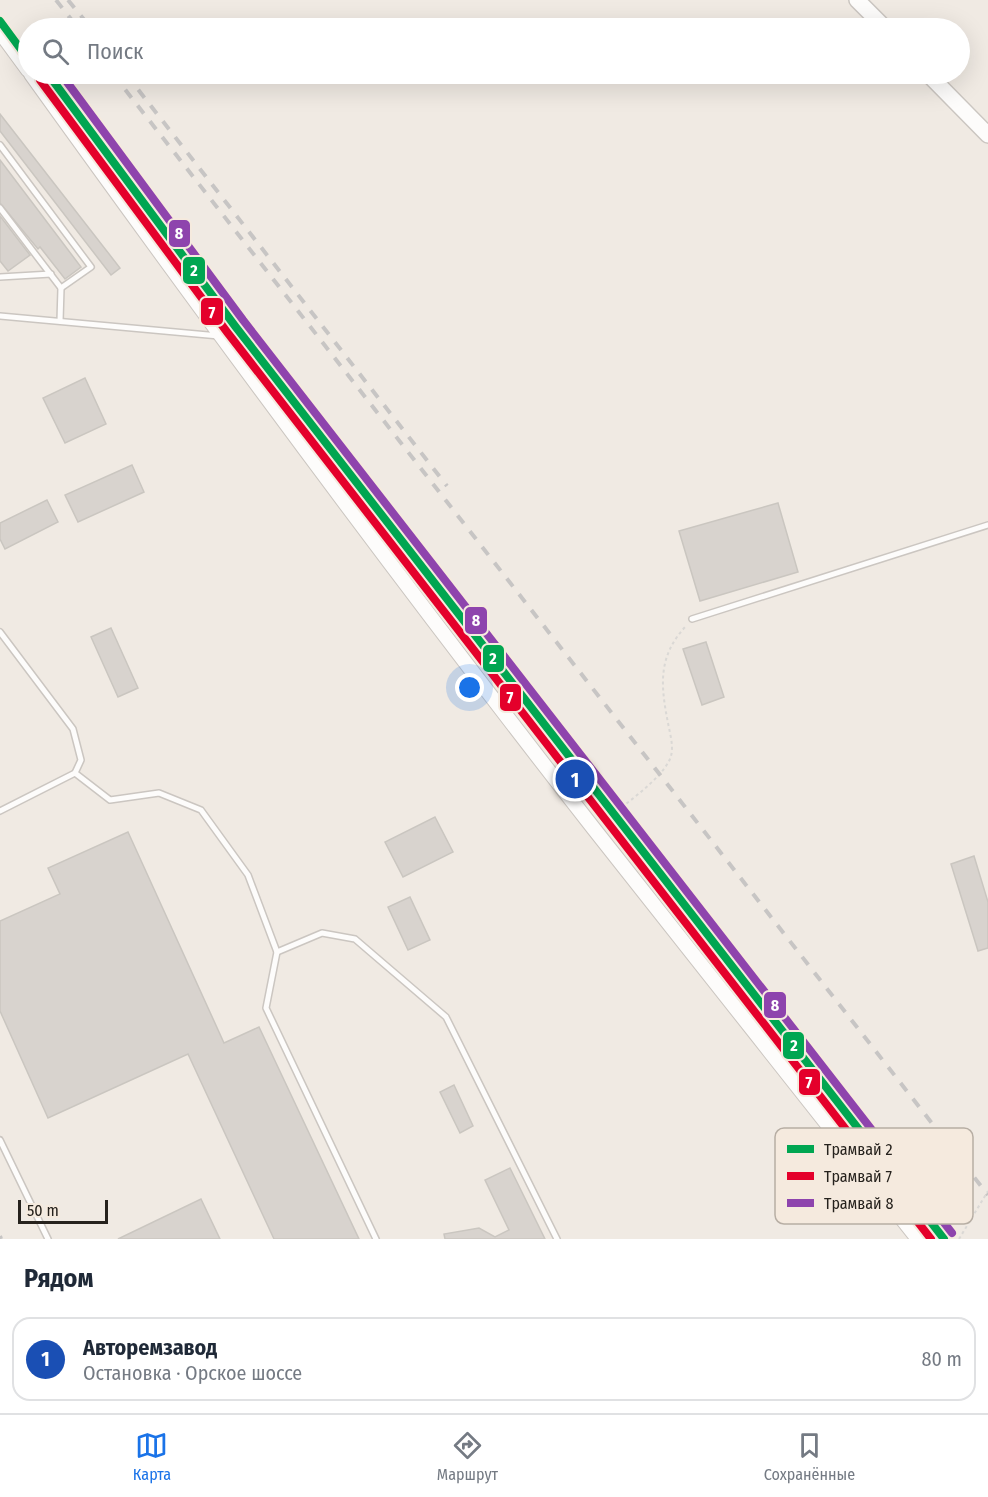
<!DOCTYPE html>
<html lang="ru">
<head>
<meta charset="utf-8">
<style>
  body { margin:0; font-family:"Fira Sans Condensed",sans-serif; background:#f6f6f7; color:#1f2937 }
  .scale { position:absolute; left:18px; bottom:15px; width:90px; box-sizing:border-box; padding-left:6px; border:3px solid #26221d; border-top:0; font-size:16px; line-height:21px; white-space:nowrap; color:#26221d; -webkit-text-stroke:4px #f5eade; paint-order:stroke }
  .you { position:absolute; left:470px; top:688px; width:21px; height:21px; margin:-15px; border:4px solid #fff; border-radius:50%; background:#1a73e8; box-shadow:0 0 0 9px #1a73e833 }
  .badge { display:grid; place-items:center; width:39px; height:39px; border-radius:50%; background:#1a73e8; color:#fff; font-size:20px; font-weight:700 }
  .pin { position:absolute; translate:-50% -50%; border:3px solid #fff; box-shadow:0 2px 6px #0006 }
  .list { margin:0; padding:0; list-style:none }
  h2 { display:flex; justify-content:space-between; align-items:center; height:78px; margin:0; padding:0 24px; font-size:26px }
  h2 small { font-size:20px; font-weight:400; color:#747a83 }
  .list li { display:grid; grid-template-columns:39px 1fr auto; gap:18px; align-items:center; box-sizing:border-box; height:84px; margin:0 12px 12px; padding:0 12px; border:2px solid #e0e1e3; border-radius:18px }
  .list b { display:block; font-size:22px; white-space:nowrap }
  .list p { margin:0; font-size:20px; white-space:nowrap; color:#747a83 }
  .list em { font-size:20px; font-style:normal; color:#747a83 }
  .icon { flex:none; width:33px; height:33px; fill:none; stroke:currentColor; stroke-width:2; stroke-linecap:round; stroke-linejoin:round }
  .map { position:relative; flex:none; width:988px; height:1239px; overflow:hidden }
  .search { position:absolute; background:#fff; box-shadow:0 6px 24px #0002; left:18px; right:18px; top:18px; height:66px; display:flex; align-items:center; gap:15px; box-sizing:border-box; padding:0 21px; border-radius:33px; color:#747a83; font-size:22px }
  .sheet { height:174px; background:#fff }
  nav { display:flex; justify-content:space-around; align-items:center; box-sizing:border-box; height:84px; border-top:2px solid #e0e1e3; background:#fff; font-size:16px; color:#747a83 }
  nav a { display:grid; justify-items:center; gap:3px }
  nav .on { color:#1a73e8 }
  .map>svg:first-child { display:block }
  .building { fill:#d8d3ce; stroke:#cac6c0; stroke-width:1.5 }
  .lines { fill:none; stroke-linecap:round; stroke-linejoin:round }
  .service-casing { stroke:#cbc6c1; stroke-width:8 }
  .tertiary-casing { stroke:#cbc6c1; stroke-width:16 }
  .secondary-casing { stroke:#cbc6c1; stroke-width:18 }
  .path { stroke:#dad8d5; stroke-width:2; stroke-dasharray:3 3; stroke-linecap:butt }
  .service { stroke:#fdfcfb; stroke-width:5 }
  .tertiary { stroke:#fdfcfb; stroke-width:14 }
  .secondary { stroke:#fdfcfb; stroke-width:15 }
  .rail { stroke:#c7c5c4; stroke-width:4; stroke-dasharray:10 10; stroke-linecap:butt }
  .tram-1-casing { stroke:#f5eade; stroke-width:12 }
  .tram-2-casing { stroke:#f5eade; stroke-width:12 }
  .tram-3-casing { stroke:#f5eade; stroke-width:12 }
  .tram-1 { stroke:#00a651; stroke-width:8 }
  .tram-2 { stroke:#e4002b; stroke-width:8 }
  .tram-3 { stroke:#8e44ad; stroke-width:8 }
  .key { fill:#f5eade; stroke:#b7aea4; stroke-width:1.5 }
  .key-label { font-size:16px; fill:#26221d }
  .line-badge { stroke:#f5eade; stroke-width:2 }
  .badge-label { font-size:16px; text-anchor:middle; font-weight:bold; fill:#fff }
</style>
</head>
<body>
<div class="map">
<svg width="988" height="1239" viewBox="0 0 988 1239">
  <rect width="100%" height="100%" fill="#f0eae3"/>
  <g class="building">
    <polygon points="0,114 120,268 111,275 0,131"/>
    <polygon points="0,160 81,267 65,279 40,247 38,249 0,203"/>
    <polygon points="0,216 30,255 8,271 0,261"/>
    <polygon points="85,378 106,424 65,443 43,398"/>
    <polygon points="132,465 144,492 78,522 65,495"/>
    <polygon points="47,500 58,522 5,549 0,539 0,523"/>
    <polygon points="778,503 798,572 700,601 679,531"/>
    <polygon points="111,628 138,688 118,697 91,637"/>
    <polygon points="706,642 724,697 702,705 683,649"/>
    <polygon points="435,817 453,852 403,877 385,842"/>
    <polygon points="128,832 224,1043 259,1027 359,1239 274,1239 188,1054 48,1118 0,1011 0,921 60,894 48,868"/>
    <polygon points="974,856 988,902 988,948 978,951 951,864"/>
    <polygon points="410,897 430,940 408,950 388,907"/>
    <polygon points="454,1085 473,1126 460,1133 440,1092"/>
    <polygon points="510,1168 545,1239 445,1239 444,1234 479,1228 495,1237 509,1230 485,1180"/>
    <polygon points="201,1199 220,1239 118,1239"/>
  </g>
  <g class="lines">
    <g class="service-casing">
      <g id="service">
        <polyline points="0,145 91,267 61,288"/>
        <polyline points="0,208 61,288 60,321"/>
        <polyline points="0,277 51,274"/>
        <polyline points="0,316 219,336"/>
        <polyline points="692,619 988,525"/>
        <polyline points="0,632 73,729 81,760 75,773 0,811"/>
        <polyline points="75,773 110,800 159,793 201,810 248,875 277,952 266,1008 376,1239"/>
        <polyline points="277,952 322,933 355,939 446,1017 557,1239"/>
        <polyline points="0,1140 48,1239"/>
      </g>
    </g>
    <g class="tertiary-casing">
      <g id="tertiary">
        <polyline points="0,32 28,70"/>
        <path d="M 31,74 C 214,329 400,581 594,829 C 701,966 811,1102 918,1239"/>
      </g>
    </g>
    <g class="secondary-casing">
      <g id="secondary">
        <polyline points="857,0 885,28"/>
        <polyline points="928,74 988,135"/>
      </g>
    </g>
    <g class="path">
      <path d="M 603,822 C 622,806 660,781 670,759 C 674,749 671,738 669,728 C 661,688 656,657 687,625"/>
      <polyline points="959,1239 988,1191"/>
    </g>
    <use href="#service" class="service"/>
    <use href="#tertiary" class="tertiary"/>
    <use href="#secondary" class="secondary"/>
    <g class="rail">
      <polyline points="56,0 78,28"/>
      <polyline points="68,0 91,28"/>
      <polyline points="113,74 988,1195"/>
      <polyline points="126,74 447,486"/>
      <polyline points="0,1236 1,1239"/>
    </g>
    <g class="tram-1-casing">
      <g id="tram-1">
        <polyline points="0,21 28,59"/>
        <polyline points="48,74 235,326 944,1239"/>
      </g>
    </g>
    <g class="tram-2-casing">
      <polyline id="tram-2" points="40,80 227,332 931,1239"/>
    </g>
    <g class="tram-3-casing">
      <polyline id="tram-3" points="61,74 243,320 952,1233"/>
    </g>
    <use href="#tram-1" class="tram-1"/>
    <use href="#tram-2" class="tram-2"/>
    <use href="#tram-3" class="tram-3"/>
  </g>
  <rect x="775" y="1128" width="198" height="96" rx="9" class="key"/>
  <rect x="787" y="1145" width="27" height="8" fill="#00a651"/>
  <rect x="787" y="1172" width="27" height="8" fill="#e4002b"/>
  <rect x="787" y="1199" width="27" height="8" fill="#8e44ad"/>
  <g class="key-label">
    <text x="824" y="1155">Трамвай 2</text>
    <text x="824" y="1182">Трамвай 7</text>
    <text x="824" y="1209">Трамвай 8</text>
  </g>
  <g class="line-badge">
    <rect x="168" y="219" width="23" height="29" rx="6" fill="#8e44ad"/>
    <rect x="182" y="256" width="24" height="29" rx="6" fill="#00a651"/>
    <rect x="200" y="297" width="24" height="29" rx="6" fill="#e4002b"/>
    <rect x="464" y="606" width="24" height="29" rx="6" fill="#8e44ad"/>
    <rect x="482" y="644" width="23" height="29" rx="6" fill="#00a651"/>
    <rect x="499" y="683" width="23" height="29" rx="6" fill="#e4002b"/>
    <rect x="763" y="991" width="24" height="28" rx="6" fill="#8e44ad"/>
    <rect x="782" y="1031" width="23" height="29" rx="6" fill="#00a651"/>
    <rect x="798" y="1068" width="23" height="28" rx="6" fill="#e4002b"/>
  </g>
  <g class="badge-label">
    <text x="179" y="239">8</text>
    <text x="194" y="276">2</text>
    <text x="212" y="318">7</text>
    <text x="476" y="626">8</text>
    <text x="493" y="664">2</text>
    <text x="510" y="703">7</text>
    <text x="775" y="1011">8</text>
    <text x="794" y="1051">2</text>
    <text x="809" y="1088">7</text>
  </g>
</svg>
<div class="scale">50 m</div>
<div class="you"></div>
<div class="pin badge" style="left:575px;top:779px;background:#1a4fb4">1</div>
<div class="search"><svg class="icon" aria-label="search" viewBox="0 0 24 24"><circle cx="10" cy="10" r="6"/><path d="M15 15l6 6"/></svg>Поиск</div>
</div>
<section class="sheet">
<h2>Рядом<small></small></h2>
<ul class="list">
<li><span class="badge" style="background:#1a4fb4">1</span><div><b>Авторемзавод</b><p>Остановка · Орское шоссе</p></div><em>80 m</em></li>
</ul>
</section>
<nav>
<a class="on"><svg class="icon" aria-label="map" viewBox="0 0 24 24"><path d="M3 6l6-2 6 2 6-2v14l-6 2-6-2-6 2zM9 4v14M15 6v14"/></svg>Карта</a>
<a><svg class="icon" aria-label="directions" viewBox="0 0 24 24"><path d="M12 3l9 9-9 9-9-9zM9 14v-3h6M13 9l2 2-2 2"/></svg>Маршрут</a>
<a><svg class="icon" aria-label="saved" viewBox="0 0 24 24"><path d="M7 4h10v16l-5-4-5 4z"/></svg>Сохранённые</a>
</nav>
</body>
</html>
